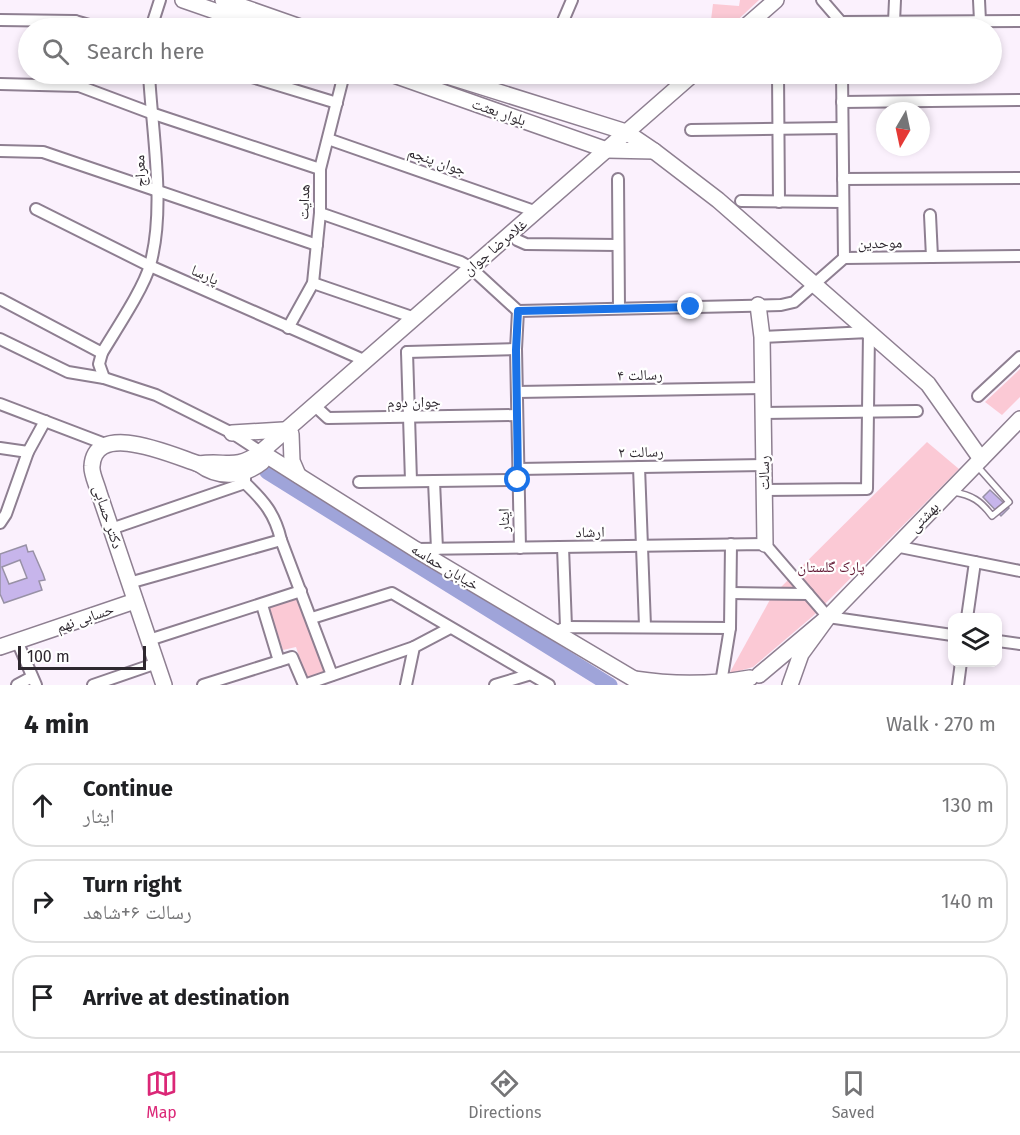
<!DOCTYPE html>
<html lang="en">
<head>
<meta charset="utf-8">
<style>
  body { margin:0; font-family:"Fira Sans","Noto Naskh Arabic",sans-serif; background:#f6f6f6; color:#202124 }
  .controls { position:absolute; right:18px; bottom:18px; display:grid; overflow:hidden; border-radius:12px; box-shadow:0 3px 9px #0003 }
  .controls button { width:54px; height:54px; display:grid; place-items:center; padding:0; border:0; border-bottom:2px solid #e0e0e0; background:#fff; color:#202124; font:30px sans-serif }
  .compass { position:absolute; left:876px; top:102px; width:54px; height:54px; border-radius:50%; background:#fff; box-shadow:0 3px 9px #0003; rotate:189deg }
  .scale { position:absolute; left:18px; bottom:15px; width:128px; box-sizing:border-box; padding-left:6px; border:3px solid #2e282f; border-top:0; font-size:16px; line-height:21px; white-space:nowrap; color:#2e282f; -webkit-text-stroke:4px #fff; paint-order:stroke }
  .stop { position:absolute; width:18px; height:18px; margin:-14px; border:4px solid #1a73e8; border-radius:50%; background:#fff }
  .stop.end { background:#1a73e8; border-color:#fff; box-shadow:0 2px 6px #0008 }
  .list { margin:0; padding:0; list-style:none }
  h2 { display:flex; justify-content:space-between; align-items:center; height:78px; margin:0; padding:0 24px; font-size:26px }
  h2 small { font-size:20px; font-weight:400; color:#757577 }
  .list li { display:grid; grid-template-columns:39px 1fr auto; gap:18px; align-items:center; box-sizing:border-box; height:84px; margin:0 12px 12px; padding:0 12px; border:2px solid #e0e0e0; border-radius:24px }
  .list b { display:block; font-size:22px; white-space:nowrap }
  .list p { margin:0; font-size:20px; white-space:nowrap; color:#757577 }
  .list em { font-size:20px; font-style:normal; color:#757577 }
  .icon { flex:none; width:33px; height:33px; fill:none; stroke:currentColor; stroke-width:2; stroke-linecap:round; stroke-linejoin:round }
  .map { position:relative; flex:none; width:1020px; height:685px; overflow:hidden }
  .search { position:absolute; background:#fff; box-shadow:0 3px 9px #0003; left:18px; right:18px; top:18px; height:66px; display:flex; align-items:center; gap:15px; box-sizing:border-box; padding:0 21px; border-radius:33px; color:#757577; font-size:22px }
  .sheet { height:366px; background:#fff }
  nav { display:flex; justify-content:space-around; align-items:center; box-sizing:border-box; height:84px; border-top:2px solid #e0e0e0; background:#fff; font-size:16px; color:#757577 }
  nav a { display:grid; justify-items:center; gap:3px }
  nav .on { color:#db2777 }
  .map>svg:first-child { display:block }
  .green { fill:#fbc9d5 }
  .lines { fill:none; stroke-linecap:round; stroke-linejoin:round }
  .river { stroke:#9fa4d9; stroke-width:15 }
  .building { fill:#c7b5eb; stroke:#9891a6; stroke-width:1.5; fill-rule:evenodd }
  .lane-casing { stroke:#8e7f91; stroke-width:8 }
  .street-casing { stroke:#8e7f91; stroke-width:14 }
  .secondary-casing { stroke:#8e7f91; stroke-width:18 }
  .lane { stroke:#fff; stroke-width:5 }
  .street { stroke:#fff; stroke-width:10 }
  .secondary { stroke:#fff; stroke-width:15 }
  .route { stroke:#1a73e8; stroke-width:8 }
  .labels { text-anchor:middle; stroke-width:4.5; stroke-linejoin:round; paint-order:stroke }
  .street-label { font-size:15px; fill:#2e282f; stroke:#fff }
  .park-label { font-size:15px; fill:#621934; stroke:#fff }
</style>
</head>
<body>
<div class="map">
<svg width="1020" height="685" viewBox="0 0 1020 685">
  <rect width="100%" height="100%" fill="#fbf1fd"/>
  <g class="green">
    <polygon points="740,0 759,0 729,28 710,28 713,4 739,6"/>
    <polygon points="1020,369 1020,397 1002,415 985,402"/>
    <polygon points="927,442 959,469 813,616 753,667 729,674 772,596"/>
    <polygon points="299,595 325,672 306,678 296,647 283,650 268,605"/>
  </g>
  <g class="lines">
    <polyline class="river" points="267,472 610,685"/>
  </g>
  <g class="building">
    <polygon points="990,490 1009,508 1001,516 983,497"/>
    <path d="M 26,545 L 28,552 L 33,551 L 43,574 L 45,580 L 39,581 L 42,590 L 4,603 L 0,594 L 0,554 ZM 20,560 L 27,578 L 9,584 L 2,567 Z"/>
  </g>
  <g class="lines">
    <g class="lane-casing">
      <path id="lane" d="M 953,492 C 972,495 981,501 992,516 L 1009,502 L 978,467"/>
    </g>
    <g class="street-casing">
      <g id="street">
        <polyline points="822,0 841,22"/>
        <polyline points="979,0 980,21"/>
        <polyline points="0,20 75,21 76,28"/>
        <polyline points="75,21 100,28"/>
        <polyline points="841,22 1020,21"/>
        <polyline points="894,22 895,0"/>
        <polyline points="151,28 160,0"/>
        <polyline points="560,28 572,0"/>
        <polyline points="78,74 79,86 151,113 320,169"/>
        <polyline points="242,74 337,103"/>
        <polyline points="778,74 779,202"/>
        <polyline points="842,74 844,258"/>
        <polyline points="0,84 79,86"/>
        <polyline points="842,102 1020,100"/>
        <polyline points="691,130 842,128"/>
        <polyline points="328,139 537,212"/>
        <polyline points="0,151 43,152 317,245"/>
        <polyline points="618,179 619,308"/>
        <polyline points="843,179 1020,178"/>
        <polyline points="741,201 843,202"/>
        <polyline points="36,209 150,266 366,361"/>
        <polyline points="320,213 461,262 470,267 518,311 781,305 794,302 844,258 1020,256"/>
        <polyline points="930,215 932,257"/>
        <polyline points="512,233 517,240 526,244 618,245"/>
        <polyline points="313,283 415,318"/>
        <polyline points="0,299 102,353"/>
        <polyline points="518,311 516,349 520,548"/>
        <polyline points="288,328 313,283 320,213 320,169 344,74"/>
        <polyline points="762,337 869,332 867,489 765,490"/>
        <polyline points="0,339 68,372 104,378 156,395 232,433 261,452"/>
        <polyline points="407,352 411,481"/>
        <polyline points="407,352 516,349"/>
        <path d="M 104,378 L 99,364 L 102,353 C 115,331 144,288 150,265 C 166,208 152,132 149,74"/>
        <polyline points="517,392 763,388"/>
        <polyline points="978,396 1020,357"/>
        <polyline points="0,404 105,444"/>
        <polyline points="315,406 328,418 517,415"/>
        <polyline points="763,413 917,411"/>
        <polyline points="0,448 28,452"/>
        <polyline points="639,467 645,626"/>
        <polyline points="518,469 764,465"/>
        <polyline points="434,481 437,549"/>
        <polyline points="359,482 518,480"/>
        <path d="M 245,483 C 264,501 275,514 281,540 L 332,675"/>
        <polyline points="0,523 6,514 28,452 45,421"/>
        <polyline points="111,529 245,483 245,478"/>
        <polyline points="895,546 1020,571"/>
        <polyline points="563,547 566,627"/>
        <polyline points="416,549 765,544 828,617 952,635"/>
        <polyline points="129,583 281,540"/>
        <polyline points="732,593 808,594"/>
        <polyline points="262,605 279,661"/>
        <polyline points="312,618 392,593 549,685"/>
        <polyline points="967,618 975,562"/>
        <polyline points="553,633 566,627 730,628"/>
        <polyline points="149,640 301,591"/>
        <polyline points="17,641 36,685"/>
        <polyline points="998,641 1020,644"/>
        <polyline points="721,683 730,628 731,544"/>
        <polyline points="17,685 32,677"/>
        <polyline points="93,685 157,663"/>
        <polyline points="203,685 292,657 304,685 414,647"/>
        <polyline points="406,685 414,647 450,628"/>
        <polyline points="495,685 528,675"/>
        <polyline points="958,685 961,662"/>
      </g>
    </g>
    <g class="secondary-casing">
      <g id="secondary">
        <polyline points="183,0 264,28"/>
        <polyline points="223,0 303,28"/>
        <polyline points="744,28 776,0"/>
        <polyline points="391,74 607,150 654,151"/>
        <polyline points="441,74 626,132 654,151 718,200 928,384 981,459"/>
        <polyline points="758,305 762,337 765,544"/>
        <polyline points="232,433 283,430"/>
        <polyline points="291,434 292,461 298,475"/>
        <polyline points="261,452 415,549 644,685"/>
        <path d="M 199,464 C 228,460 234,471 261,452 L 693,74"/>
        <polyline points="828,617 1020,419"/>
        <polyline points="0,647 135,601"/>
        <polyline points="759,675 828,617 801,654 790,685"/>
        <path d="M 634,679 C 673,685 711,685 750,678"/>
        <path d="M 164,685 L 99,493 C 97,485 91,473 92,466 C 95,419 176,457 199,464 C 219,479 243,477 262,462"/>
      </g>
    </g>
    <use href="#lane" class="lane"/>
    <use href="#street" class="street"/>
    <use href="#secondary" class="secondary"/>
  </g>
  <g class="lines">
    <polyline class="route" points="518,480 516,350 518,311 691,307"/>
  </g>
  <g class="labels">
    <g class="street-label">
      <text transform="translate(499 112) rotate(19)" y="5">بلوار بعثت</text>
      <text transform="translate(437 161) rotate(19)" y="5">جوان پنجم</text>
      <text transform="translate(140 171) rotate(-93)" y="5">معراج</text>
      <text transform="translate(304 202) rotate(-88)" y="5">هدایت</text>
      <text transform="translate(880 243) rotate(-1)" y="5">موحدین</text>
      <text transform="translate(495 247) rotate(-40)" y="5">غلامرضا جوان</text>
      <text transform="translate(205 275) rotate(24)" y="5">پارسا</text>
      <text transform="translate(640 375) rotate(-1)" y="5">رسالت ۴</text>
      <text transform="translate(414 402) rotate(-1)" y="5">جوان دوم</text>
      <text transform="translate(641 452) rotate(-1)" y="5">رسالت ۲</text>
      <text transform="translate(764 473) rotate(-91)" y="5">رسالت</text>
      <text transform="translate(108 517) rotate(72)" y="5">دکتر حسابی</text>
      <text transform="translate(924 517) rotate(-46)" y="5">بهشتی</text>
      <text transform="translate(504 520) rotate(-91)" y="5">ایثار</text>
      <text transform="translate(590 532) rotate(-1)" y="5">ارشاد</text>
      <text transform="translate(445 567) rotate(31)" y="5">خیابان حماسه</text>
      <text transform="translate(85 618) rotate(-19)" y="5">حسابی نهم</text>
    </g>
    <g class="park-label">
      <text x="831" y="572">پارک گلستان</text>
    </g>
  </g>
</svg>
<div class="controls">
<button><svg class="icon" aria-label="layers" viewBox="0 0 24 24"><path d="M12 4l9 5-9 5-9-5zM3 14l9 5 9-5"/></svg></button>
</div>
<svg class="compass" viewBox="-18 -18 36 36"><path d="M0-13l5 13h-10z" fill="#e53935"/><path d="M0 13l5-13h-10z" fill="#757577"/></svg>
<div class="scale">100 m</div>
<div class="stop" style="left:518px;top:480px"></div>
<div class="stop end" style="left:691px;top:307px"></div>
<div class="search"><svg class="icon" aria-label="search" viewBox="0 0 24 24"><circle cx="10" cy="10" r="6"/><path d="M15 15l6 6"/></svg>Search here</div>
</div>
<section class="sheet">
<h2>4 min<small>Walk · 270 m</small></h2>
<ul class="list">
<li><svg class="icon" aria-label="ahead" viewBox="0 0 24 24"><path d="M12 20V5M6 11l6-6 6 6"/></svg><div><b>Continue</b><p>ایثار</p></div><em>130 m</em></li>
<li><svg class="icon" aria-label="right" viewBox="0 0 24 24"><path d="M7 20v-9h11M14 6l5 5-5 5"/></svg><div><b>Turn right</b><p>رسالت ۶+شاهد</p></div><em>140 m</em></li>
<li><svg class="icon" aria-label="arrive" viewBox="0 0 24 24"><path d="M6 21V4h12l-3 4 3 4H6"/></svg><div><b>Arrive at destination</b></div></li>
</ul>
</section>
<nav>
<a class="on"><svg class="icon" aria-label="map" viewBox="0 0 24 24"><path d="M3 6l6-2 6 2 6-2v14l-6 2-6-2-6 2zM9 4v14M15 6v14"/></svg>Map</a>
<a><svg class="icon" aria-label="directions" viewBox="0 0 24 24"><path d="M12 3l9 9-9 9-9-9zM9 14v-3h6M13 9l2 2-2 2"/></svg>Directions</a>
<a><svg class="icon" aria-label="saved" viewBox="0 0 24 24"><path d="M7 4h10v16l-5-4-5 4z"/></svg>Saved</a>
</nav>
</body>
</html>
